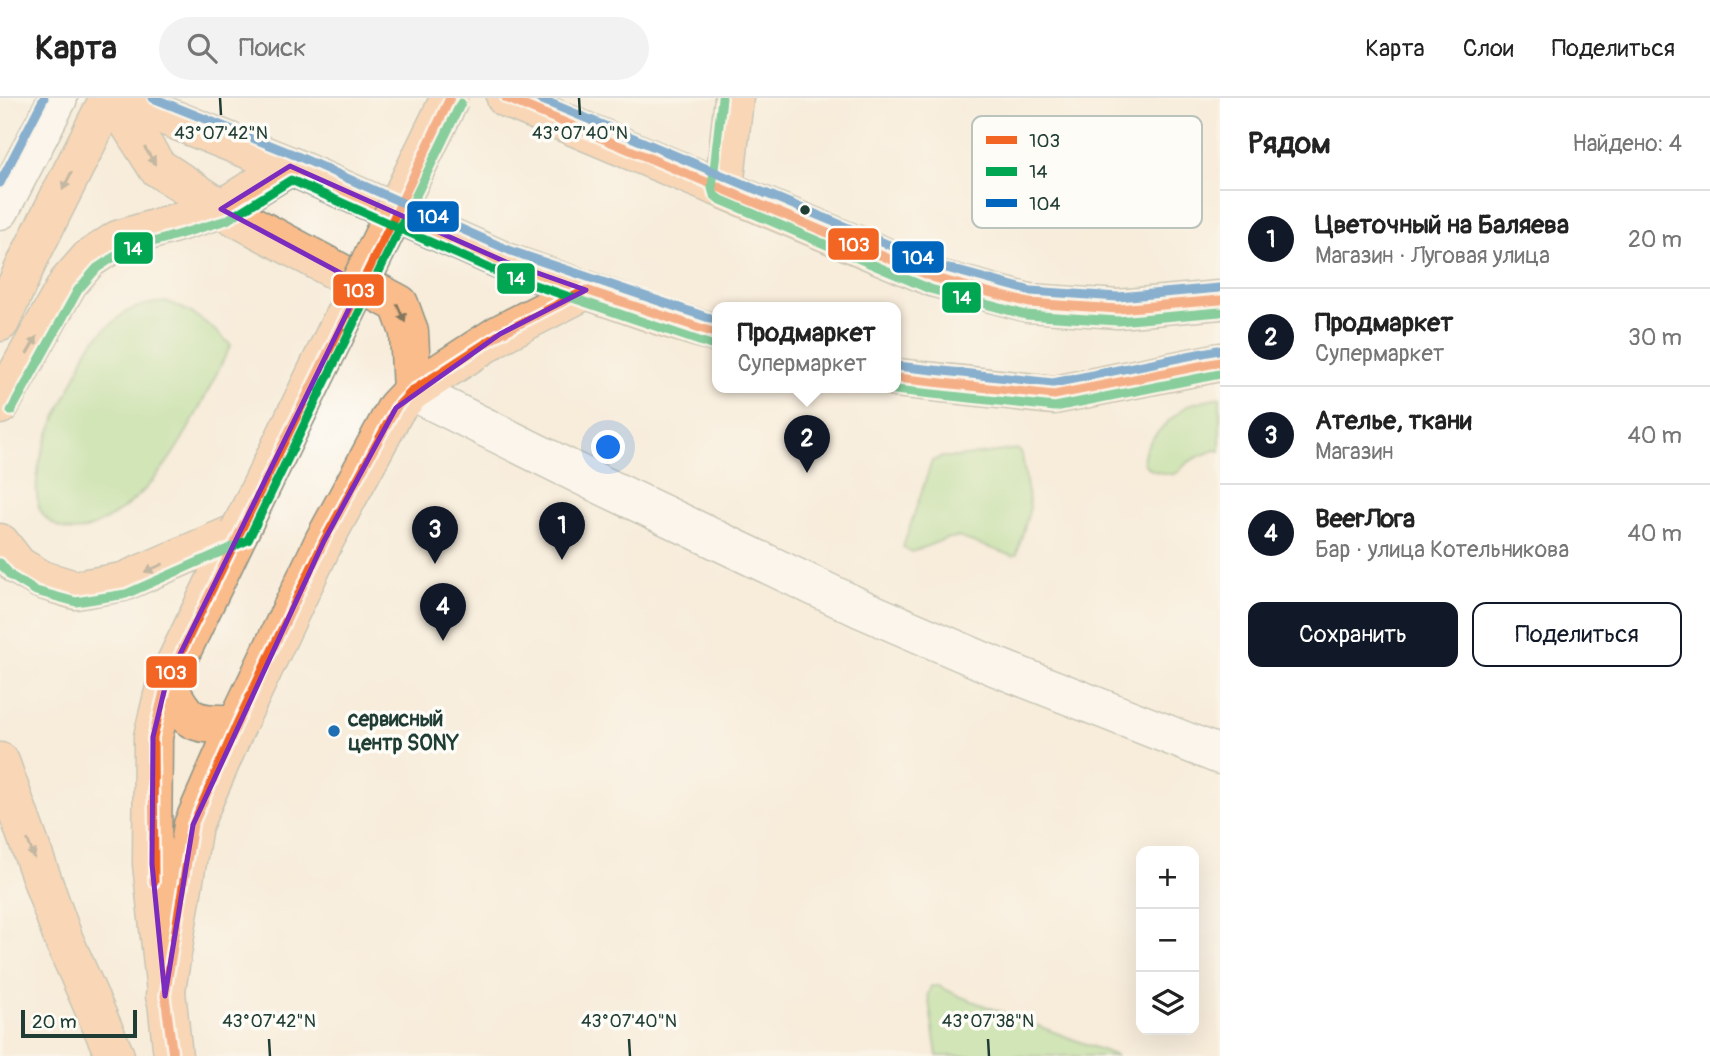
<!DOCTYPE html>
<html lang="ru">
<head>
<meta charset="utf-8">
<style>
  body { margin:0; font-family:Pangolin,sans-serif; background:#f2f2f2; color:#222 }
  .controls { position:absolute; right:21px; bottom:21px; display:grid; overflow:hidden; border-radius:14px; box-shadow:0 7px 28px #0002 }
  .controls button { width:63px; height:63px; display:grid; place-items:center; padding:0; border:0; border-bottom:2px solid #e0e0e0; background:#fff; color:#222; font:35px sans-serif }
  .scale { position:absolute; left:21px; bottom:18px; width:116px; box-sizing:border-box; padding-left:7px; border:4px solid #1f3d34; border-top:0; font-size:19px; line-height:24px; white-space:nowrap; color:#1f3d34; -webkit-text-stroke:5px #fdfcf7; paint-order:stroke }
  .you { position:absolute; left:609px; top:350px; width:24px; height:24px; margin:-18px; border:5px solid #fff; border-radius:50%; background:#1a73e8; box-shadow:0 0 0 10px #1a73e833 }
  .badge { display:grid; place-items:center; width:46px; height:46px; border-radius:50%; background:#111827; color:#fff; font-size:23px; font-weight:700 }
  .pin { position:absolute; translate:-50% -58px; filter:drop-shadow(0 2px 4px #0008) }
  .pin::after { content:''; position:absolute; top:37px; width:24px; height:21px; background:inherit; clip-path:polygon(0 0,100% 0,50% 100%) }
  .popup { position:absolute; left:712px; top:204px; width:189px; height:91px; box-sizing:border-box; display:grid; place-content:center; border-radius:14px; background:#fff; filter:drop-shadow(0 2px 5px #0005); font-size:23px; white-space:nowrap; color:#767676 }
  .popup b { font-size:26px; color:#222 }
  .popup::after { content:''; position:absolute; left:50%; top:100%; margin-left:-14px; border:14px solid transparent; border-top-color:#fff }
  .list { margin:0; padding:0; list-style:none }
  h2 { display:flex; justify-content:space-between; align-items:center; height:91px; margin:0; padding:0 28px; font-size:30px }
  h2 small { font-size:23px; font-weight:400; color:#767676 }
  .list li { display:grid; grid-template-columns:46px 1fr auto; gap:21px; align-items:center; box-sizing:border-box; height:98px; padding:0 28px; border-top:2px solid #e0e0e0 }
  .list b { display:block; font-size:26px; white-space:nowrap }
  .list p { margin:0; font-size:23px; white-space:nowrap; color:#767676 }
  .list em { font-size:23px; font-style:normal; color:#767676 }
  .actions { display:flex; gap:14px; padding:21px 28px }
  .actions a { flex:1; padding:16px 0; border:2px solid #111827; border-radius:14px; text-align:center; font-size:24px; color:#111827 }
  .actions .main { background:#111827; color:#fff }
  .icon { flex:none; width:38px; height:38px; fill:none; stroke:currentColor; stroke-width:2; stroke-linecap:round; stroke-linejoin:round }
  .map { position:relative; flex:none; width:1220px; height:958px; overflow:hidden }
  header { display:flex; align-items:center; gap:42px; box-sizing:border-box; height:98px; padding:0 35px; background:#fff; border-bottom:2px solid #e0e0e0 }
  header strong { font-size:33px }
  nav { display:flex; gap:38px; margin-inline-start:auto; font-size:24px }
  .search { width:490px; height:63px; background:#f2f2f2; display:flex; align-items:center; gap:18px; box-sizing:border-box; padding:0 24px; border-radius:38px; color:#767676; font-size:26px }
  main { display:flex }
  aside { flex:1; background:#fff }
  .map>svg:first-child { display:block }
  .green { fill:#a5dc8d; stroke:#628c60; stroke-width:2 }
  .lines { fill:none; stroke-linecap:round; stroke-linejoin:round }
  .minor-casing { stroke:#8c9487; stroke-width:41 }
  .tertiary-casing { stroke:#8c9487; stroke-width:41 }
  .primary-casing { stroke:#8c9487; stroke-width:41 }
  .minor { stroke:#fff; stroke-width:38 }
  .tertiary { stroke:#fff; stroke-width:38 }
  .primary { stroke:#fabc8b; stroke-width:38 }
  .primary-bridge-casing { stroke:#8c9487; stroke-width:41; stroke-linecap:butt }
  .primary-bridge { stroke:#fabc8b; stroke-width:38 }
  .bus-1-casing { stroke:#fdfcf7; stroke-width:14 }
  .bus-2-casing { stroke:#fdfcf7; stroke-width:14 }
  .bus-3-casing { stroke:#fdfcf7; stroke-width:14 }
  .bus-1 { stroke:#f26522; stroke-width:9 }
  .bus-2 { stroke:#00a651; stroke-width:9 }
  .bus-3 { stroke:#0065bd; stroke-width:9 }
  .oneway { fill:#82765b }
  .marked { fill:none; stroke:#7b2cbf; stroke-width:5; stroke-linejoin:round }
  .ticks { fill:none; stroke:#1f3d34; stroke-width:2.5 }
  .bus-dot { fill:#1f3d34; stroke:#fdfcf7; stroke-width:2.5 }
  .poi-dot { fill:#1f6fb2; stroke:#fdfcf7; stroke-width:2.5 }
  .labels { text-anchor:middle; stroke-width:7; stroke-linejoin:round; paint-order:stroke }
  .poi-label { font-size:21px; font-weight:bold; fill:#1f3d34; stroke:#fdfcf7; text-anchor:start }
  .key { fill:#fdfcf7; stroke:#bac3bc; stroke-width:2 }
  .key-label { font-size:19px; fill:#1f3d34 }
  .ticks-label { font-size:18px; text-anchor:middle; fill:#1f3d34; stroke:#fdfcf7; stroke-width:7; stroke-linejoin:round; paint-order:stroke }
  .line-badge { stroke:#fdfcf7; stroke-width:2.5 }
  .badge-label { font-size:19px; text-anchor:middle; font-weight:bold; fill:#fff }
</style>
</head>
<body>
<header>
<strong>Карта</strong>
<div class="search"><svg class="icon" aria-label="search" viewBox="0 0 24 24"><circle cx="10" cy="10" r="6"/><path d="M15 15l6 6"/></svg>Поиск</div>
<nav><a>Карта</a><a>Слои</a><a>Поделиться</a></nav>
</header>
<main>
<div class="map">
<svg width="1220" height="958" viewBox="0 0 1220 958">
  <rect width="100%" height="100%" fill="#fdfcf7"/>
  <filter id="ink" filterUnits="userSpaceOnUse"><feTurbulence type="fractalNoise" baseFrequency=".0143" numOctaves="2"/><feDisplacementMap in="SourceGraphic" scale="14" xChannelSelector="R" yChannelSelector="G"/><feConvolveMatrix kernelMatrix="1 2 1 2 8 2 1 2 1" color-interpolation-filters="sRGB"/></filter>
  <filter id="wash" filterUnits="userSpaceOnUse"><feTurbulence type="fractalNoise" baseFrequency=".00686" numOctaves="4" result="noise"/><feDisplacementMap in="SourceGraphic" scale="28" xChannelSelector="R" yChannelSelector="G"/><feGaussianBlur stdDeviation="1.57" result="paint"/><feColorMatrix in="noise" values="0 0 0 0 0 0 0 0 0 0 0 0 0 0 0 0 0 1.4 0 .05"/><feComposite in="paint" operator="in"/></filter>
  <g filter="url(#wash)">
    <rect width="100%" height="100%" fill="#f8ecda"/>
    <g class="green">
      <path d="M 167,204 C 193,212 212,229 231,247 C 198,310 169,389 102,424 C 93,429 78,435 67,432 C 54,428 41,420 38,405 C 30,362 58,317 75,280 C 80,269 84,256 91,246 C 99,236 112,225 122,217 C 134,208 152,205 167,204 Z"/>
      <path d="M 1220,299 L 1220,353 L 1215,352 C 1206,356 1194,359 1186,366 C 1182,369 1179,375 1174,376 C 1169,377 1157,374 1152,372 C 1123,359 1176,315 1189,307 C 1197,303 1210,301 1220,299 Z"/>
      <polygon points="1018,351 1022,356 1030,410 1017,456 1013,458 958,439 945,441 912,454 903,449 932,363 942,359 957,359"/>
      <polygon points="931,888 939,888 959,898 1117,958 937,958 928,896"/>
    </g>
  </g>
  <g filter="url(#ink)">
    <g class="lines">
      <g class="minor-casing">
        <polyline id="minor" points="412,293 593,383 862,511 994,568 1220,657"/>
      </g>
      <g class="tertiary-casing">
        <polyline id="tertiary" points="0,112 58,0"/>
      </g>
      <g class="primary-casing">
        <g id="primary">
          <polyline points="113,0 157,69 221,111 399,206 409,234 412,293"/>
          <polyline points="120,0 290,68 506,164 666,220 718,236"/>
          <polyline points="506,0 935,180 1029,205 1118,211 1220,202"/>
          <polyline points="724,90 734,0"/>
          <polyline points="0,224 29,160 109,0"/>
          <polyline points="896,280 1054,297 1220,264"/>
          <polyline points="0,307 68,185 89,161 118,142 221,111 290,68"/>
          <polyline points="0,445 18,468 42,482 75,492 123,484 239,434"/>
          <path d="M 166,585 C 189,626 189,626 237,626"/>
          <polyline points="0,664 63,840 115,958"/>
          <polyline points="165,898 193,727 237,626 324,443 396,310 412,293 500,236 586,192"/>
          <polyline points="173,958 152,766 153,639 166,585 239,434"/>
        </g>
      </g>
      <use href="#minor" class="minor"/>
      <use href="#tertiary" class="tertiary"/>
      <use href="#primary" class="primary"/>
      <g class="primary-bridge-casing">
        <polyline id="primary-bridge" points="239,434 450,0"/>
      </g>
      <use href="#primary-bridge" class="primary-bridge"/>
      <g class="bus-1-casing">
        <g id="bus-1">
          <polyline points="506,0 935,180 1029,205 1118,211 1220,202"/>
          <polyline points="896,280 1054,297 1220,264"/>
          <polyline points="154,784 153,639 166,585 388,132 450,0"/>
          <polyline points="173,958 165,898 193,727 237,626 324,443 396,310 412,293 500,236 586,192 718,236"/>
        </g>
      </g>
      <g class="bus-2-casing">
        <g id="bus-2">
          <polyline points="722,0 712,90 714,97 719,101 930,191 1026,217 1118,223 1220,214"/>
          <polyline points="895,292 1055,309 1220,276"/>
          <polyline points="11,313 78,192 97,170 123,153 227,122 291,82 502,176 714,248"/>
          <polyline points="0,465 11,478 36,493 76,504 126,496 248,442 461,5"/>
        </g>
      </g>
      <g class="bus-3-casing">
        <g id="bus-3">
          <polyline points="153,0 295,57 511,153 718,223"/>
          <polyline points="538,0 939,168 1031,193 1118,199 1219,190"/>
          <polyline points="0,85 44,0"/>
          <polyline points="897,268 1053,285 1218,252"/>
        </g>
      </g>
      <use href="#bus-1" class="bus-1"/>
      <use href="#bus-2" class="bus-2"/>
      <use href="#bus-3" class="bus-3"/>
    </g>
    <defs><path id="oneway-solid" d="M-6-.8H1V-3.2L6.5 0L1 3.2V.8H-6Z" transform="scale(1.75)"/></defs>
    <g class="oneway">
      <use href="#oneway-solid" transform="translate(150 58) rotate(58)"/>
      <use href="#oneway-solid" transform="translate(67 83) rotate(117)"/>
      <use href="#oneway-solid" transform="translate(401 215) rotate(66)"/>
      <use href="#oneway-solid" transform="translate(32 247) rotate(-60)"/>
      <use href="#oneway-solid" transform="translate(154 470) rotate(156)"/>
      <use href="#oneway-solid" transform="translate(31 751) rotate(70)"/>
    </g>
  </g>
  <path d="M0 0H1220V958H0ZM 290,68 L 506,164 L 586,192 L 500,236 L 396,310 L 324,443 L 193,727 L 165,898 L 152,766 L 153,639 L 166,585 L 361,186 L 221,111 Z" fill="#f8ecda" fill-opacity=".55" fill-rule="evenodd"/>
  <path class="marked" d="M 290,68 L 506,164 L 586,192 L 500,236 L 396,310 L 324,443 L 193,727 L 165,898 L 152,766 L 153,639 L 166,585 L 361,186 L 221,111 Z"/>
  <path class="ticks" d="M 220,0 L 221,17M 579,0 L 580,17M 269,941 L 270,958M 629,941 L 630,958M 988,941 L 989,958"/>
  <circle class="bus-dot" cx="805" cy="112" r="6"/>
  <circle class="poi-dot" cx="334" cy="633" r="7"/>
  <g class="labels">
    <g class="poi-label">
      <text x="348" y="628">сервисный<tspan x="348" dy="24">центр SONY</tspan></text>
    </g>
  </g>
  <rect x="972" y="18" width="230" height="112" rx="10" class="key"/>
  <rect x="986" y="38" width="31" height="8" fill="#f26522"/>
  <rect x="986" y="69" width="31" height="9" fill="#00a651"/>
  <rect x="986" y="101" width="31" height="8" fill="#0065bd"/>
  <g class="key-label">
    <text x="1029" y="49">103</text>
    <text x="1029" y="80">14</text>
    <text x="1029" y="112">104</text>
  </g>
  <g class="ticks-label">
    <text x="221" y="41">43°07'42"N</text>
    <text x="580" y="41">43°07'40"N</text>
    <text x="269" y="929">43°07'42"N</text>
    <text x="629" y="929">43°07'40"N</text>
    <text x="988" y="929">43°07'38"N</text>
  </g>
  <g class="line-badge">
    <rect x="406" y="102" width="54" height="33" rx="7" fill="#0065bd"/>
    <rect x="827" y="129" width="53" height="34" rx="7" fill="#f26522"/>
    <rect x="113" y="133" width="41" height="34" rx="7" fill="#00a651"/>
    <rect x="891" y="142" width="54" height="34" rx="7" fill="#0065bd"/>
    <rect x="496" y="164" width="40" height="33" rx="7" fill="#00a651"/>
    <rect x="332" y="175" width="53" height="34" rx="7" fill="#f26522"/>
    <rect x="941" y="183" width="41" height="33" rx="7" fill="#00a651"/>
    <rect x="145" y="557" width="53" height="34" rx="7" fill="#f26522"/>
  </g>
  <g class="badge-label">
    <text x="433" y="125">104</text>
    <text x="854" y="153">103</text>
    <text x="133" y="157">14</text>
    <text x="918" y="166">104</text>
    <text x="516" y="187">14</text>
    <text x="359" y="199">103</text>
    <text x="962" y="206">14</text>
    <text x="171" y="581">103</text>
  </g>
</svg>
<div class="controls">
<button>+</button>
<button>−</button>
<button><svg class="icon" aria-label="layers" viewBox="0 0 24 24"><path d="M12 4l9 5-9 5-9-5zM3 14l9 5 9-5"/></svg></button>
</div>
<div class="scale">20 m</div>
<div class="you"></div>
<div class="pin badge" style="left:562px;top:462px">1</div>
<div class="pin badge" style="left:807px;top:375px">2</div>
<div class="popup"><b>Продмаркет</b>Супермаркет</div>
<div class="pin badge" style="left:435px;top:466px">3</div>
<div class="pin badge" style="left:443px;top:543px">4</div>
</div>
<aside>
<h2>Рядом<small>Найдено: 4</small></h2>
<ul class="list">
<li><span class="badge">1</span><div><b>Цветочный на Баляева</b><p>Магазин · Луговая улица</p></div><em>20 m</em></li>
<li><span class="badge">2</span><div><b>Продмаркет</b><p>Супермаркет</p></div><em>30 m</em></li>
<li><span class="badge">3</span><div><b>Ателье, ткани</b><p>Магазин</p></div><em>40 m</em></li>
<li><span class="badge">4</span><div><b>BeerЛога</b><p>Бар · улица Котельникова</p></div><em>40 m</em></li>
</ul>
<div class="actions"><a class="main">Сохранить</a><a>Поделиться</a></div>
</aside>
</main>
</body>
</html>
